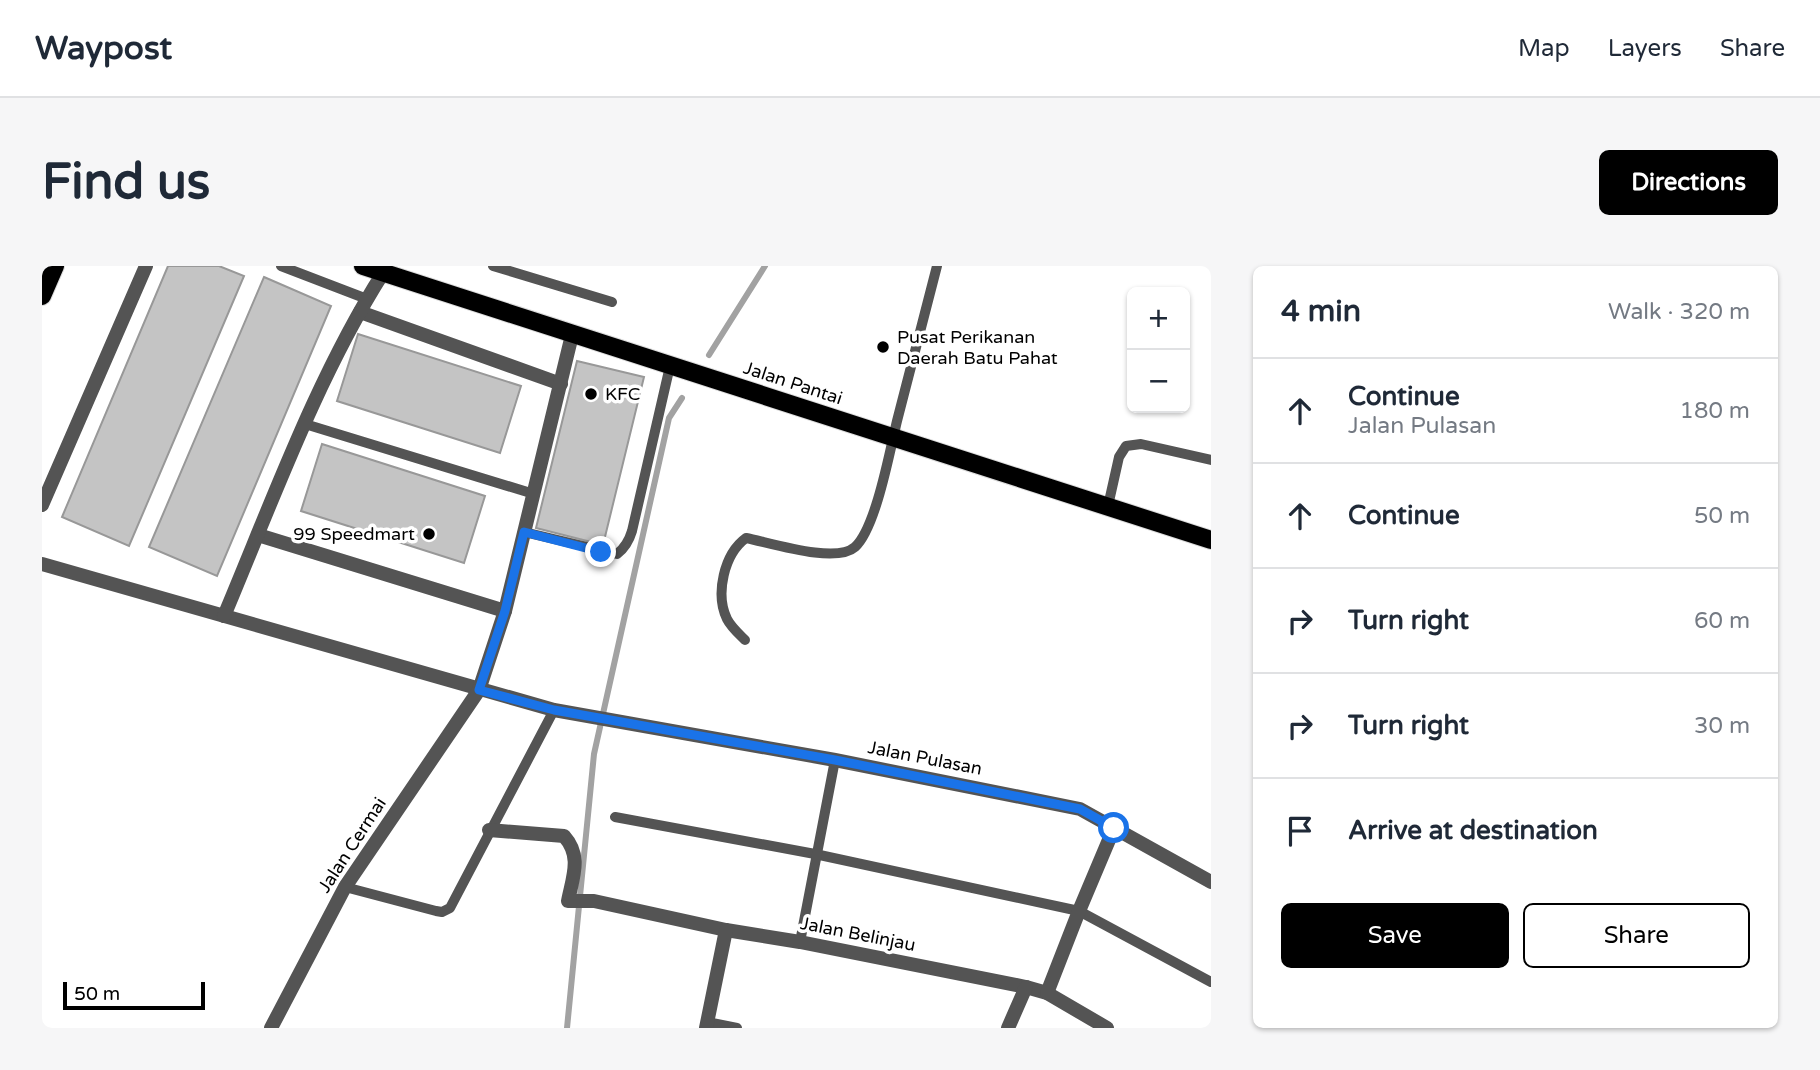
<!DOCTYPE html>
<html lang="en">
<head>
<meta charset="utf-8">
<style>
  body { margin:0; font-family:"Varela Round",sans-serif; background:#f6f6f7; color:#1f2937 }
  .controls { position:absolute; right:21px; top:21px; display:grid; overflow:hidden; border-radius:10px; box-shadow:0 2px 5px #0004 }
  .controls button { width:63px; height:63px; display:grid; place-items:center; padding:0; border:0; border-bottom:2px solid #e0e1e3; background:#fff; color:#1f2937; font:35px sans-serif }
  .scale { position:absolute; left:21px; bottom:18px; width:142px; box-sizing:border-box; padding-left:7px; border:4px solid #000; border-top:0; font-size:19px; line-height:24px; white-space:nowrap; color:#000; -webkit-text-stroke:5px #fff; paint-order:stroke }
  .stop { position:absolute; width:21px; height:21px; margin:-16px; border:5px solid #1a73e8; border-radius:50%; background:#fff }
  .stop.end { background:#1a73e8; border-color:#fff; box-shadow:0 2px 7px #0008 }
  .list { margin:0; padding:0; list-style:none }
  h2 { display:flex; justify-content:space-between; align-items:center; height:91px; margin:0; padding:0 28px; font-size:30px }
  h2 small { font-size:23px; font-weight:400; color:#747a83 }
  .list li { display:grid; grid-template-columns:46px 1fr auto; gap:21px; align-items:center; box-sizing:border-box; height:105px; padding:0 28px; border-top:2px solid #e0e1e3 }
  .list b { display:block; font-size:26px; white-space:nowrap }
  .list p { margin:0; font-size:23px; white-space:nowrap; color:#747a83 }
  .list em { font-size:23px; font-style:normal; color:#747a83 }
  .actions { display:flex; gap:14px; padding:21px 28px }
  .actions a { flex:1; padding:16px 0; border:2px solid #000; border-radius:10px; text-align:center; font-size:24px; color:#000 }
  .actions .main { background:#000; color:#fff }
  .icon { flex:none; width:38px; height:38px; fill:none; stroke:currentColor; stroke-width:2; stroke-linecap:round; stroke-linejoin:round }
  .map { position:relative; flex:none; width:1169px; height:762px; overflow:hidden; border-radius:10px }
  header { display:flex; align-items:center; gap:42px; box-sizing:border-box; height:98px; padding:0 35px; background:#fff; border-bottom:2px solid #e0e1e3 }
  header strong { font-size:33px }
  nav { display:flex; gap:38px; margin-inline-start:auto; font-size:24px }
  .intro { display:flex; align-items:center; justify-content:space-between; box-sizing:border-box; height:168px; padding:0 42px }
  h1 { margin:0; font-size:49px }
  .button { padding:18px 32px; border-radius:10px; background:#000; color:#fff; font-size:24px; font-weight:700 }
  main { display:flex; gap:42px; padding:0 42px }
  aside { flex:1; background:#fff; border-radius:10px; box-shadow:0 2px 5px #0004 }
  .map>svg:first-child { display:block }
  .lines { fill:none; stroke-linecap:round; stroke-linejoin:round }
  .stream { stroke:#a2a2a2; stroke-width:6 }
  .building { fill:#c4c4c4; stroke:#989898; stroke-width:2 }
  .primary-casing { stroke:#dbdbdb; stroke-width:20 }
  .service { stroke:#545454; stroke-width:10 }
  .minor { stroke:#545454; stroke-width:14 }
  .primary { stroke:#000; stroke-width:18 }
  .route { stroke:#1a73e8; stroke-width:9 }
  .poi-dot { fill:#000; stroke:#fff; stroke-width:2.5 }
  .labels { text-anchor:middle; stroke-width:7; stroke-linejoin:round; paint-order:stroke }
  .poi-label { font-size:18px; fill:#000; stroke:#fff; text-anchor:start }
  .street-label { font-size:18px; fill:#000; stroke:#fff }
</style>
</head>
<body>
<header>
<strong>Waypost</strong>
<nav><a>Map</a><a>Layers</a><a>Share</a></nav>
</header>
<div class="intro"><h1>Find us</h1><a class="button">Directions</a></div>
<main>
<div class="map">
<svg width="1169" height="762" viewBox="0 0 1169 762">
  <rect width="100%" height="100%" fill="#fff"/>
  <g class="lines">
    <g class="stream">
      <polyline points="667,89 723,0"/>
      <polyline points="525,762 552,488 627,152 640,132"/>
    </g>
  </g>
  <g class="building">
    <polygon points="126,0 177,0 202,10 87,280 20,251"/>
    <polygon points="222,11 289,40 175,310 107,281"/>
    <polygon points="316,68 479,120 458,187 295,135"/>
    <polygon points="535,95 602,111 561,279 494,262"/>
    <polygon points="280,178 443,230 422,297 259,245"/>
  </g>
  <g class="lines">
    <g class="primary-casing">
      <g id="primary">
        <polyline points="321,0 1169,274"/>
        <polyline points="0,30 13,0"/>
      </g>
    </g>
    <g class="service">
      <polyline points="239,0 325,33"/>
      <polyline points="451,0 570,36"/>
      <polyline points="263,158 492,228"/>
      <polyline points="1066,240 1077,191 1084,180 1099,178 1169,194"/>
      <path d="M 482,266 L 575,288 C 583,282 587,275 590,265 L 628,100"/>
      <path d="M 703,374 C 697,368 689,361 685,353 C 673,328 682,288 704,272 C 729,277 794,298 813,281 C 834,262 848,184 855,155 C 868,103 882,52 895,0"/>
      <polyline points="573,551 773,588 1037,645 1169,716"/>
      <polyline points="303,621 394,645 400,646 408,642 512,444"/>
      <polyline points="758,676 793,494"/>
      <polyline points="665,756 695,762"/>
    </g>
    <g class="minor">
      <polyline points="318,46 519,118"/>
      <polyline points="0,239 104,0"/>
      <polyline points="216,269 463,345"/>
      <polyline points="0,298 512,444 793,494 1038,543 1169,616"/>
      <path d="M 182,350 C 230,236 275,111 341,7"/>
      <path d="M 447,564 L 522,570 C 540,590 531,610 526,635 L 552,635 L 684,664 L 758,676 L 984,721 L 1005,727 L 1065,762"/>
      <polyline points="1005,727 1037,645 1072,562"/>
      <polyline points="229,762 303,621 437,424 463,345 530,69"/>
      <polyline points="664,762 684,664"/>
      <polyline points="966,762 984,721"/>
    </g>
    <use href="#primary" class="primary"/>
  </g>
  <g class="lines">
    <polyline class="route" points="559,286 482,266 463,345 437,424 512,444 793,494 1038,543 1072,562"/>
  </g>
  <g class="poi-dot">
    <circle cx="841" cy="81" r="7"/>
    <circle cx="549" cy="128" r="7"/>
    <circle cx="387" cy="268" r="7"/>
  </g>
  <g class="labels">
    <g class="poi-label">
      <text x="855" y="77">Pusat Perikanan<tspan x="855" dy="21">Daerah Batu Pahat</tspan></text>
      <text x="563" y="134">KFC</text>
      <text x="373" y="274" text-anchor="end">99 Speedmart</text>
    </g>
    <g class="street-label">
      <text transform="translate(751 117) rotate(18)" y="6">Jalan Pantai</text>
      <text transform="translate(883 492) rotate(11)" y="6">Jalan Pulasan</text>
      <text transform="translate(310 579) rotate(-57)" y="6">Jalan Cermai</text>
      <text transform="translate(816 668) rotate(11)" y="6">Jalan Belinjau</text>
    </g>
  </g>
</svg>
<div class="controls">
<button>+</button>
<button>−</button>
</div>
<div class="scale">50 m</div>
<div class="stop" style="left:1072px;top:562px"></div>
<div class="stop end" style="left:559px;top:286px"></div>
</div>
<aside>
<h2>4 min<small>Walk · 320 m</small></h2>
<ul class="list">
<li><svg class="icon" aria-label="ahead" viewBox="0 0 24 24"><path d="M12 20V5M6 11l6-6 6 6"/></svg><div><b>Continue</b><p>Jalan Pulasan</p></div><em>180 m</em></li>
<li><svg class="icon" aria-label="ahead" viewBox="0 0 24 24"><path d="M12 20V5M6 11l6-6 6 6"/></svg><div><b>Continue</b></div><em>50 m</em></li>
<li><svg class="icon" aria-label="right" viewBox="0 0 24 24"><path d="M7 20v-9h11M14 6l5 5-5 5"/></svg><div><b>Turn right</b></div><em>60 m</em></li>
<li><svg class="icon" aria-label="right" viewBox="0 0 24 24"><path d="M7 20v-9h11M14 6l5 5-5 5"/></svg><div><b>Turn right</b></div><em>30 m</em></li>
<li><svg class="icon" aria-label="arrive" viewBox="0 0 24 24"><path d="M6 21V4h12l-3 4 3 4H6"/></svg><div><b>Arrive at destination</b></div></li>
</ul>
<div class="actions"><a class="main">Save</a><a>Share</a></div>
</aside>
</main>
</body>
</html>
